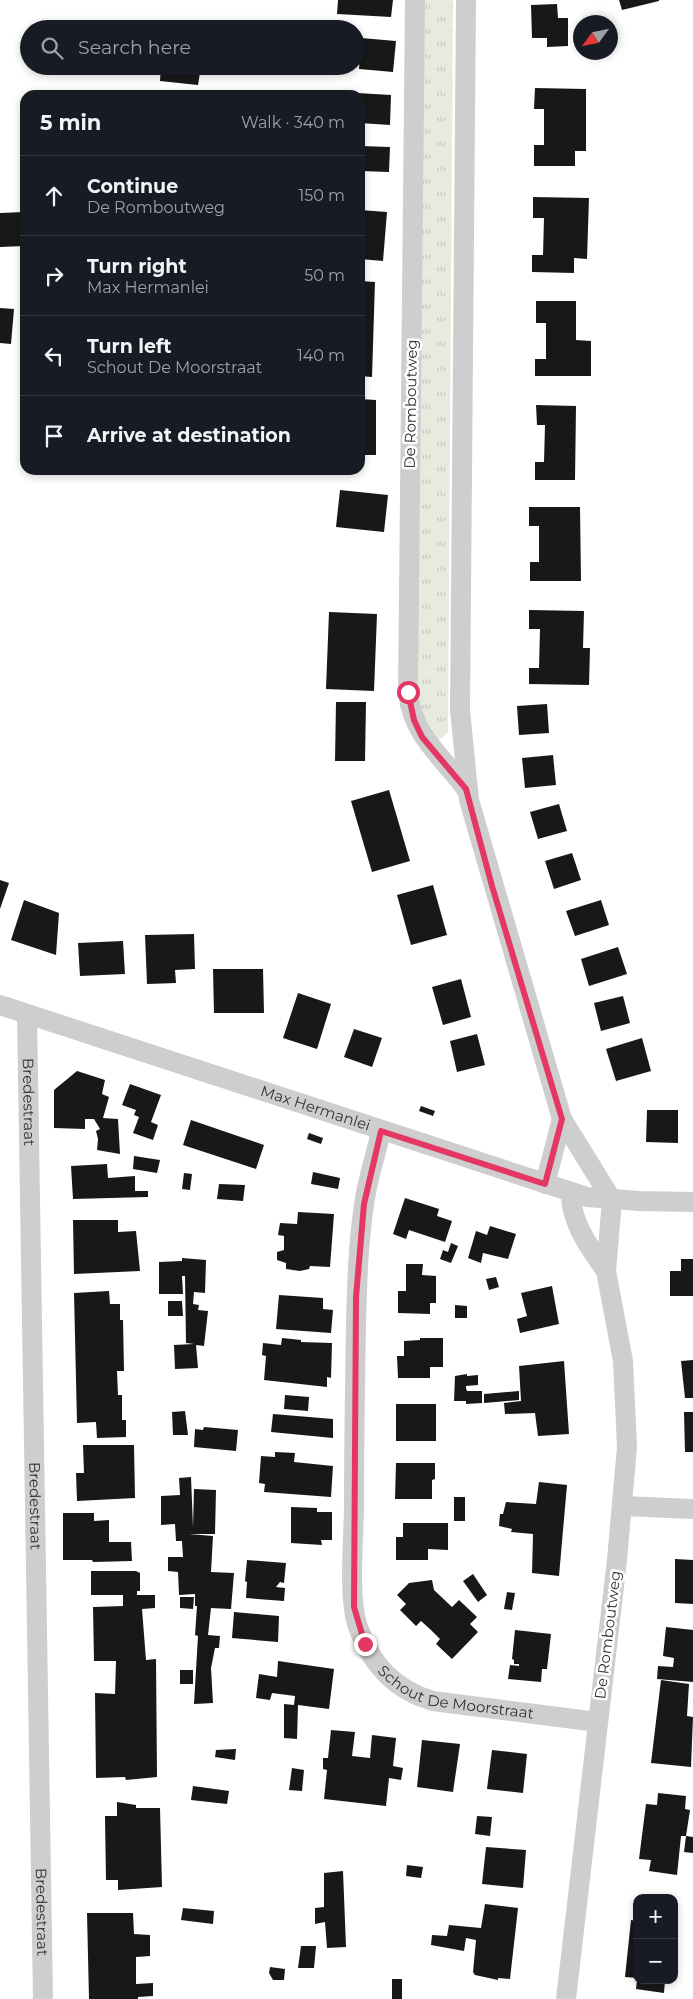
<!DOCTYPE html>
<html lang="en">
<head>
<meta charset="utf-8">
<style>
  body { margin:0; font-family:Montserrat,sans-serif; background:#242831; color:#f1f3f6 }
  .controls { position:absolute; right:15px; bottom:15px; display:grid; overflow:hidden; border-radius:10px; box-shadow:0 2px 8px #0003 }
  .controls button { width:45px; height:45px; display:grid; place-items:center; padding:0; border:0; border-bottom:1px solid #363941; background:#171b24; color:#f1f3f6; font:25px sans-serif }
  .compass { position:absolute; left:573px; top:15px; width:45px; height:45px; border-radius:50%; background:#171b24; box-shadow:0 2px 8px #0003; rotate:237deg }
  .stop { position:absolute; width:15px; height:15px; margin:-11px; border:4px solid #e53764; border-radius:50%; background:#fff }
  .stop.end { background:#e53764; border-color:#fff; box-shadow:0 1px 5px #0008 }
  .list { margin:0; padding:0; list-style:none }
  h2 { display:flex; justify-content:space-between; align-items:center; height:65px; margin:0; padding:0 20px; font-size:21px }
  h2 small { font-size:16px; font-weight:400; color:#9ea1a6 }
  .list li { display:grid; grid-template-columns:32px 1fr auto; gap:15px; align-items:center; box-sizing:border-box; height:80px; padding:0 20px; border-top:1px solid #363941 }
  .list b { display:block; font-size:19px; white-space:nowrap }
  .list p { margin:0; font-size:16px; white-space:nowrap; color:#9ea1a6 }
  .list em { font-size:16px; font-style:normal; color:#9ea1a6 }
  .icon { flex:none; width:28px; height:28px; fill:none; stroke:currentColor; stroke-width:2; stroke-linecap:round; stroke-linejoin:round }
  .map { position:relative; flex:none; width:693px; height:1999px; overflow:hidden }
  .search { position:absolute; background:#171b24; box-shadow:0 2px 8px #0003; left:20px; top:20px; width:345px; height:55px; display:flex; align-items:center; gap:12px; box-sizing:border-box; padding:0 18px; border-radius:28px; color:#9ea1a6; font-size:19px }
  .panel { position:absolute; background:#171b24; box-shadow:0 2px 8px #0003; left:20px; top:90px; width:345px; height:385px; border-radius:15px }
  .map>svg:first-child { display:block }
  .grass { fill:url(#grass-tufts) }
  .building { fill:#181818 }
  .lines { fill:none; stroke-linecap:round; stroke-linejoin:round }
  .minor { stroke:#cecece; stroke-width:20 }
  .route { stroke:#e53764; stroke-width:6 }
  .labels { text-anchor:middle; stroke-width:5; stroke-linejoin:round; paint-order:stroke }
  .street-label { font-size:15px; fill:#313131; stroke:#fff }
</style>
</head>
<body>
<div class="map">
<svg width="693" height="1999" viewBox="0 0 693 1999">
  <defs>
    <pattern id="grass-tufts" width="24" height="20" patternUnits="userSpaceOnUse" patternTransform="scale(1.25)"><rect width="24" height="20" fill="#e7ebdd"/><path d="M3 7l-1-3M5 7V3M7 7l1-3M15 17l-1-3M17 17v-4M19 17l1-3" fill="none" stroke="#c7cabe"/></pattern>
  </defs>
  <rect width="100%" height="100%" fill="#fff"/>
  <polygon class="grass" points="423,0 453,0 448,732 441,739 436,738 417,704"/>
  <g class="building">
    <polygon points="338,0 393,0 391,17 337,14"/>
    <polygon points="619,0 659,0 659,1 622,10"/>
    <polygon points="557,4 558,18 568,18 568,46 547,47 547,38 532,38 531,5"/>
    <polygon points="361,38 396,41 393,72 359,69"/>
    <polygon points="161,66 201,66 198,85 160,81"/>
    <polygon points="535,88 586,89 586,151 575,151 575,166 534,166 534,145 544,145 544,109 534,109"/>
    <polygon points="357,93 391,95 390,125 360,123 360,95"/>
    <polygon points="360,146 390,147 389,172 360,171"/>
    <polygon points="533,197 589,198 587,259 574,258 574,273 532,272 532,255 543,255 544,218 533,218"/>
    <polygon points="360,210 387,212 383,261 360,259"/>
    <polygon points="25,212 25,246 0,247 0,213"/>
    <polygon points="360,281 375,282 372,377 360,376"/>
    <polygon points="536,301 576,301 576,340 591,341 591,376 535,376 535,359 546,359 546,323 536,323"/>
    <polygon points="0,308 14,309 11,344 0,343"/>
    <polygon points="360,399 376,400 376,455 360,455"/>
    <polygon points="536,405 576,406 575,480 535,480 535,462 544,462 545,425 537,425"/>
    <polygon points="340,490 388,495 384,532 336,527"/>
    <polygon points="529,507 580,507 581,581 530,581 530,562 539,562 539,526 529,526"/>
    <polygon points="529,610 584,611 583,648 590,648 589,685 529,684 529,668 539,668 540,629 529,629"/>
    <polygon points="329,612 377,614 374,691 326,689"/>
    <polygon points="336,702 366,702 365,761 335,761"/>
    <polygon points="547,704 549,733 519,735 517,706"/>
    <polygon points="553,755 556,785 525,788 522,758"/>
    <polygon points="389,790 410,861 372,872 351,801"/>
    <polygon points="559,804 567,831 538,839 530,812"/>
    <polygon points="572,853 581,880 554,889 545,861"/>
    <polygon points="0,880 9,883 0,909"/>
    <polygon points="433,885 447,935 411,945 397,895"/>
    <polygon points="24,900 59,913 56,955 11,940"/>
    <polygon points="601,900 609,925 575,936 566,911"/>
    <polygon points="194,934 195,969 175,970 176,983 147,984 145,935"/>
    <polygon points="123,941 125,974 80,976 78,943"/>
    <polygon points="618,947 627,974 589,986 581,959"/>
    <polygon points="213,969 263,969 264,1013 214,1013"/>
    <polygon points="461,979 471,1017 443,1025 432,987"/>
    <polygon points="298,993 331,1004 317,1049 283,1038"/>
    <polygon points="623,996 630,1023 601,1031 594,1003"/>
    <polygon points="354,1029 382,1038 372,1067 344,1057"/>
    <polygon points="477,1034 485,1065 457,1072 450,1041"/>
    <polygon points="642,1038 651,1071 616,1081 606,1049"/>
    <polygon points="77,1071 105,1080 102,1094 109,1097 103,1118 118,1119 120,1154 97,1150 98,1139 96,1131 100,1129 94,1119 85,1119 85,1129 54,1128 54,1090"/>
    <polygon points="130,1084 161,1095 151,1122 158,1125 153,1140 133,1133 139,1117 134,1115 136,1110 122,1105"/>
    <polygon points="421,1106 435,1111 433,1116 419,1111"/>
    <polygon points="647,1110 678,1110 678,1143 646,1142"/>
    <polygon points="191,1120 264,1145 256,1169 183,1145"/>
    <polygon points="309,1133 323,1138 321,1144 307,1139"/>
    <polygon points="134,1156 160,1160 157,1173 133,1169"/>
    <polygon points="107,1164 108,1178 135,1176 135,1191 148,1191 148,1197 73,1199 71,1166"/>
    <polygon points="313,1172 340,1178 338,1189 311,1184"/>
    <polygon points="184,1173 192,1174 190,1190 182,1189"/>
    <polygon points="219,1184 245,1185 243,1201 217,1199"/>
    <polygon points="405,1198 439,1209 437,1216 452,1221 445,1242 409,1230 406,1239 393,1234"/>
    <polygon points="298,1212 334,1214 330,1267 310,1266 309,1269 300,1271 286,1269 286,1263 277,1260 277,1252 284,1250 284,1236 278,1235 280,1223 297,1224"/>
    <polygon points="73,1220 118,1220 118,1232 136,1231 140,1271 74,1274"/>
    <polygon points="490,1226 516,1234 508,1259 483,1253 481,1263 468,1258 476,1231 487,1235"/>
    <polygon points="451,1243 458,1246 451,1263 440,1259 443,1250 448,1252"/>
    <polygon points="182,1258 206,1260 205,1293 194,1292 193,1304 199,1305 198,1310 208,1311 204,1346 196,1345 198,1368 175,1369 174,1345 194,1344 186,1343 185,1276 182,1276 183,1294 159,1294 159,1262 182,1261"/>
    <polygon points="681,1259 693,1259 693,1296 670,1296 670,1271 681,1271"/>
    <polygon points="406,1264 423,1264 422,1275 436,1276 436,1303 430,1303 430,1314 398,1313 398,1291 406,1291"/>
    <polygon points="496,1277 499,1287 489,1290 486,1279"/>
    <polygon points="552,1286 559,1324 520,1333 517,1319 527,1316 521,1293"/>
    <polygon points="109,1291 110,1304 120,1304 120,1320 123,1320 124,1371 117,1371 118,1395 122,1395 122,1420 126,1420 126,1437 97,1438 96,1422 77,1423 74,1293"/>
    <polygon points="279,1295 323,1298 323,1309 333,1310 331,1333 276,1329"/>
    <polygon points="168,1301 182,1301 183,1316 168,1316"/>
    <polygon points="455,1305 467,1306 467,1318 455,1318"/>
    <polygon points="282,1338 301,1340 301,1342 332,1343 331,1378 327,1377 327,1387 264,1380 266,1356 262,1355 263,1343 281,1345"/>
    <polygon points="420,1338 443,1338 443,1367 430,1367 430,1378 398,1378 397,1356 404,1356 404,1341 420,1340"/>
    <polygon points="693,1360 693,1398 685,1398 681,1361"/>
    <polygon points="564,1361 569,1434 538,1436 535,1413 505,1414 504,1403 521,1401 519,1366"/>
    <polygon points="467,1374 467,1376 478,1375 478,1385 466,1386 466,1388 467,1391 482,1391 482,1403 466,1404 466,1401 454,1401 455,1376"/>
    <polygon points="519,1391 519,1400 484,1403 484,1394"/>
    <polygon points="285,1395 309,1397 308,1411 284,1409"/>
    <rect x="396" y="1404" width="40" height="37"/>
    <polygon points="185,1411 188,1435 173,1435 172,1412"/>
    <polygon points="684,1412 693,1412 693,1452 685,1452"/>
    <polygon points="273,1414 333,1419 333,1438 271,1432"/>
    <polygon points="204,1427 238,1430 236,1451 194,1447 195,1429 203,1430"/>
    <polygon points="83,1445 134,1445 135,1498 77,1501 76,1473 84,1473"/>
    <polygon points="275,1452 295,1453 294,1462 333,1466 331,1497 264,1492 265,1484 259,1483 261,1456 275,1457"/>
    <polygon points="396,1463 435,1463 435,1479 432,1480 432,1499 395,1499"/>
    <polygon points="191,1477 193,1527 194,1489 216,1490 215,1534 189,1534 213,1536 211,1572 234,1573 231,1609 211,1608 208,1635 220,1636 219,1648 215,1648 211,1668 213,1703 194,1704 198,1636 195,1635 197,1606 195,1606 195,1594 179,1595 178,1572 168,1571 168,1557 183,1557 182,1541 176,1541 175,1524 161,1525 161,1496 180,1495 179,1478"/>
    <polygon points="539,1482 567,1485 559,1576 532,1573 533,1534 511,1532 512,1529 499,1526 500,1514 503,1514 506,1502 536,1504"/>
    <rect x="454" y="1497" width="11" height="24"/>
    <polygon points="291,1507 317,1508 317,1512 332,1512 332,1540 321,1540 322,1545 291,1543"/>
    <polygon points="63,1513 94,1513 94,1521 109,1520 109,1542 131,1542 132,1561 93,1562 92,1560 63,1560"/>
    <polygon points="403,1523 448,1523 448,1550 428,1549 428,1560 396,1560 396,1537 403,1537"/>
    <polygon points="675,1559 693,1560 693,1604 675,1603"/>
    <polygon points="247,1560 286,1563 284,1583 280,1582 276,1587 285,1588 284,1601 246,1598 247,1582 245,1581"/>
    <polygon points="91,1571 136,1571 140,1573 140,1591 137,1591 137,1595 155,1595 155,1608 142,1609 146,1660 156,1659 157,1777 126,1780 125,1777 96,1778 95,1693 115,1694 116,1661 94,1661 93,1607 123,1606 123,1595 91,1595"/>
    <polygon points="473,1574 487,1595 478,1602 463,1581"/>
    <polygon points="432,1580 434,1590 452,1607 459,1600 477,1617 470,1624 478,1632 452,1659 436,1644 440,1639 431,1630 421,1621 416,1626 400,1610 406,1604 397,1595 409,1583"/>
    <polygon points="507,1592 515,1593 512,1610 504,1609"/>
    <polygon points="180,1597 194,1597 193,1609 180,1608"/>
    <polygon points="234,1612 279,1616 278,1642 232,1638"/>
    <polygon points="666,1627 693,1630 693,1682 657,1679 658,1666 673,1667 674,1658 663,1656"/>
    <polygon points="515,1630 551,1634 547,1669 542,1669 541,1682 508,1679 510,1665 519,1666 519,1664 514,1664 514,1660 512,1659"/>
    <polygon points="278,1661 334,1669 329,1709 298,1705 297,1739 284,1738 284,1704 294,1705 295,1696 272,1693 270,1700 256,1698 259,1674 277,1677"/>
    <rect x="180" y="1670" width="13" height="14"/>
    <polygon points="661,1680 689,1684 687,1716 693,1717 691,1767 651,1763"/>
    <polygon points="331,1730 355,1732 352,1756 370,1758 372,1735 396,1738 393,1766 403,1768 401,1780 389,1778 386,1806 324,1799 327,1770 323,1769 323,1758 328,1758"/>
    <polygon points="422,1740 460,1744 453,1792 417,1787"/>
    <polygon points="236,1749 235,1760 215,1757 216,1750"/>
    <polygon points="492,1750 527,1754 523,1793 487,1789"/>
    <polygon points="292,1768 304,1770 302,1791 289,1790"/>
    <polygon points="193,1786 229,1791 227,1804 191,1800"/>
    <polygon points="658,1793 686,1796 685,1809 690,1810 686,1836 681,1836 677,1875 649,1871 651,1860 639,1859 646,1804 657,1805"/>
    <polygon points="117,1802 136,1805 136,1808 160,1808 162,1887 118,1890 118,1880 106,1880 105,1816 117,1816"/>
    <polygon points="477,1816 492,1817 490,1836 475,1834"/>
    <polygon points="686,1836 693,1837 693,1853 684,1852"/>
    <polygon points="486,1847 526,1850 523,1888 482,1884"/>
    <polygon points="407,1865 423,1867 421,1878 406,1876"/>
    <polygon points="343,1871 346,1947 327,1948 325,1922 315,1924 315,1908 324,1907 324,1873"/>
    <polygon points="485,1904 518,1908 510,1979 498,1978 498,1980 475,1975 473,1972 476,1940 466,1938 464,1951 431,1945 432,1935 447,1936 449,1925 481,1928"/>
    <polygon points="183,1908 214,1911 213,1924 181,1920"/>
    <polygon points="87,1913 133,1913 134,1934 150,1935 150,1956 136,1957 136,1984 153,1983 153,1996 138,1997 138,1999 89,1999"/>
    <polygon points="631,1920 637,1921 637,1978 625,1977"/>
    <polygon points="301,1946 316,1946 314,1968 298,1968"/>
    <polygon points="270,1967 285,1969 284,1980 273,1980 269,1973"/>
    <rect x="392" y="1979" width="10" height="20"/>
    <polygon points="637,1980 665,1980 664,1993 636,1989"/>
  </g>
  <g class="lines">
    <g class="minor">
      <path d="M 415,0 L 408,692 C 412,735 442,756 466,789"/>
      <polyline points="466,0 460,710 469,800 562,1119 612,1200 606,1271 623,1361 627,1447 617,1560 566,1999"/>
      <path id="s1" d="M 0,1005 L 587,1197 L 639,1201 L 693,1202"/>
      <path id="s2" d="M 27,1014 L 43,1999"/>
      <path id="s3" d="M 381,1131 C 376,1155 367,1180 364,1205 C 358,1244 357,1286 356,1325 C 355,1385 354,1444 354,1503 C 354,1535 348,1595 357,1624 C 369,1662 394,1690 433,1701 L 598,1722"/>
      <polyline points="545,1184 562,1119"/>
      <path d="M 571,1192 C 570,1222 590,1248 606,1271"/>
      <polyline points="623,1506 693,1509"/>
    </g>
  </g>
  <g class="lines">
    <polyline class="route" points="365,1644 354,1607 356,1297 364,1204 381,1131 545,1184 562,1119 492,886 466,789 422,737 414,720 408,692"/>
  </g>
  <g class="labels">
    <g class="street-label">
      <text transform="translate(411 404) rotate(-89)" y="5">De Romboutweg</text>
      <text dy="5" stroke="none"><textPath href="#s2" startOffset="88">Bredestraat</textPath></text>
      <text dy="5" stroke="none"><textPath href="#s1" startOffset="332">Max Hermanlei</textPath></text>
      <text dy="5" stroke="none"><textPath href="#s2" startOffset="492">Bredestraat</textPath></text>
      <text transform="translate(608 1635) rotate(-83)" y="5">De Romboutweg</text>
      <text dy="5" stroke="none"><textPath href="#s3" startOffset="628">Schout De Moorstraat</textPath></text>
      <text dy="5" stroke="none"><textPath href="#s2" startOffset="898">Bredestraat</textPath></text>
    </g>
  </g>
</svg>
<div class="controls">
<button>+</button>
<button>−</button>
</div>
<svg class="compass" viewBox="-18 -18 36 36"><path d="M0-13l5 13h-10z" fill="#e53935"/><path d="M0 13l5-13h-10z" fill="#9ea1a6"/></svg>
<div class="stop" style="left:408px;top:692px"></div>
<div class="stop end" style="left:365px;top:1644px"></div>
<div class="search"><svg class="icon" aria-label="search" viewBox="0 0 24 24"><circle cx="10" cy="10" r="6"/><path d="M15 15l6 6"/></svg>Search here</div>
<section class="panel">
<h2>5 min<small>Walk · 340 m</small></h2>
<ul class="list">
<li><svg class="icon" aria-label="ahead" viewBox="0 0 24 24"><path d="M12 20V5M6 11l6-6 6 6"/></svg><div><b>Continue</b><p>De Romboutweg</p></div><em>150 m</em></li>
<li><svg class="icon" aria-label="right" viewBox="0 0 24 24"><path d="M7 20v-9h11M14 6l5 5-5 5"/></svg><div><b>Turn right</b><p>Max Hermanlei</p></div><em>50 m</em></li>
<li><svg class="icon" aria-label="left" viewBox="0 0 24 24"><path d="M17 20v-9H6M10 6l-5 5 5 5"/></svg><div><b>Turn left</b><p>Schout De Moorstraat</p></div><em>140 m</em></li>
<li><svg class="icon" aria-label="arrive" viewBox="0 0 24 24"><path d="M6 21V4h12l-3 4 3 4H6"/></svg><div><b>Arrive at destination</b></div></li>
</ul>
</section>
</div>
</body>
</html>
